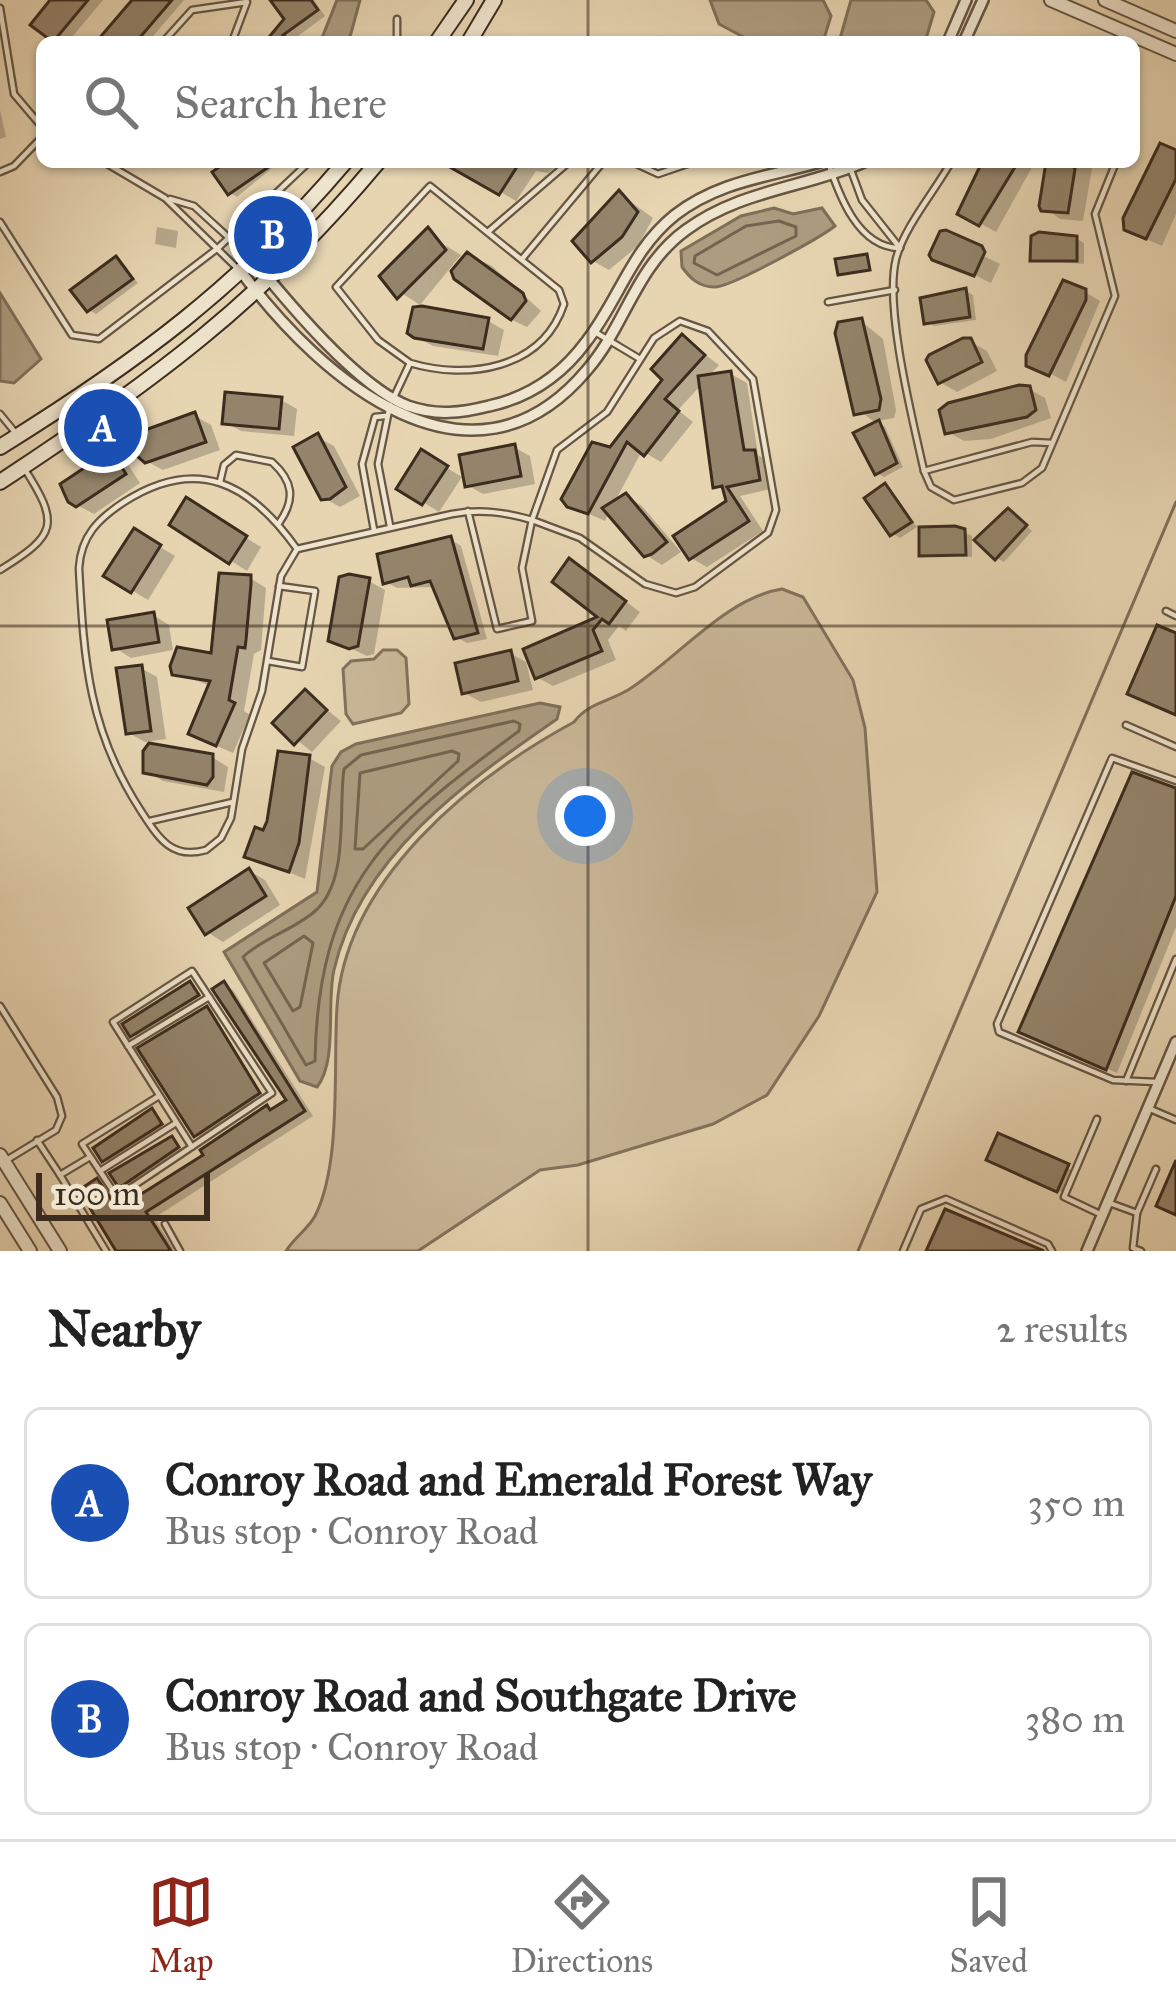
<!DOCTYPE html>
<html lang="en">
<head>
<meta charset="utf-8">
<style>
  body { margin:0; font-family:"IM FELL Great Primer",serif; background:#f2f2f2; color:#222 }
  .scale { position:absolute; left:36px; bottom:30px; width:174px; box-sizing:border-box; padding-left:12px; border:6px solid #3b2c1e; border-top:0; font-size:33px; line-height:42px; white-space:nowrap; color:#3b2c1e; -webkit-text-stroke:9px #efe4cd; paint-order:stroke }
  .you { position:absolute; left:585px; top:816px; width:42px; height:42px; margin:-30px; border:9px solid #fff; border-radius:50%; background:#1a73e8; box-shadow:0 0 0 18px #1a73e833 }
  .badge { display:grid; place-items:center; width:78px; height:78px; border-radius:50%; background:#8f2418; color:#fff; font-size:39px; font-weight:700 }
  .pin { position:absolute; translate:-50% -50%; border:6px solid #fff; box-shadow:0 3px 12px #0006 }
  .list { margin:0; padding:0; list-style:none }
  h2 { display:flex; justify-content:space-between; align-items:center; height:156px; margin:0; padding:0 48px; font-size:51px }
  h2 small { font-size:39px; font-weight:400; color:#767676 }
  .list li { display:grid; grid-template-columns:78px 1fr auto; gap:36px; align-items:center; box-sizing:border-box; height:192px; margin:0 24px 24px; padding:0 24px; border:3px solid #e0e0e0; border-radius:18px }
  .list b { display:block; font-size:45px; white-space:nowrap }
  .list p { margin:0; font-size:39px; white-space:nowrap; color:#767676 }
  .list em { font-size:39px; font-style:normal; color:#767676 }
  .icon { flex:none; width:66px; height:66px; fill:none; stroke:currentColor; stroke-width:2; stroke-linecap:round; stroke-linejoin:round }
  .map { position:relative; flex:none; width:1176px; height:1251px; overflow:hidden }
  .search { position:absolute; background:#fff; box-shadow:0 3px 9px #0004; left:36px; right:36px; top:36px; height:132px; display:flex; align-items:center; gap:30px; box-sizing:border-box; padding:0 42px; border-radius:18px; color:#767676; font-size:45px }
  .sheet { height:588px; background:#fff }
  nav { display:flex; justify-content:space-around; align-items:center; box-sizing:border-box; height:168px; border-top:3px solid #e0e0e0; background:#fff; font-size:33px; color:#767676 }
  nav a { display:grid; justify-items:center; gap:6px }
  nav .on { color:#8f2418 }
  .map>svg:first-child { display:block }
  .green { fill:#cab899; stroke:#82725c; stroke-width:3 }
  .water { fill:#ad9c80; stroke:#7f6f59; stroke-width:3 }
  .shadow { fill:#0003 }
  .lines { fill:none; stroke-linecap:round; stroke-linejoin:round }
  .shore { stroke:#74644f; stroke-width:3 }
  .stream { stroke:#7f6f59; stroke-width:3 }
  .building { fill:#94846b; stroke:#3b2c1e; stroke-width:3 }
  .service-casing { stroke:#665643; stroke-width:9 }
  .minor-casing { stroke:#665643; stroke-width:14 }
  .tertiary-casing { stroke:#665643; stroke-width:16 }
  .secondary-casing { stroke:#3b2c1e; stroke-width:18 }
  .service { stroke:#efe4cd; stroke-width:4.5 }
  .minor { stroke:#efe4cd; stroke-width:9 }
  .tertiary { stroke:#efe4cd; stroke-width:12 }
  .secondary { stroke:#efe4cd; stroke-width:14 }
  .grid { fill:none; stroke:#3b2c1e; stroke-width:3; stroke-opacity:0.55 }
</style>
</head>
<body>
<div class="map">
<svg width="1176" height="1251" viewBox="0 0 1176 1251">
  <rect width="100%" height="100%" fill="#e7d5b2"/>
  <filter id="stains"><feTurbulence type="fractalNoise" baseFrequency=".00167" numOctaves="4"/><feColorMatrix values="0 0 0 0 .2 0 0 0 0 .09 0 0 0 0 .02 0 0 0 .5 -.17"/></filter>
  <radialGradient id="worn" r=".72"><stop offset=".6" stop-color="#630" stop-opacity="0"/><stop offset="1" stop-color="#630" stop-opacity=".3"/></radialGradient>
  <g class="green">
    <path d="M 782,589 L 803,597 L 853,680 L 865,728 L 877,892 L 819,1016 L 767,1095 L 713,1124 L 578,1165 L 540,1170 L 418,1251 L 286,1251 C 294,1238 308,1229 315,1216 C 342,1163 333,1065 337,1007 C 345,880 471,778 574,722 C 588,703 608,702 628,690 C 677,659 725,598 782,589 Z"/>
    <polygon points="383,650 397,650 406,658 409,704 401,713 353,724 346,714 343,669 351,661 374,659"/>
  </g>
  <g class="water">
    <polygon points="337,0 360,0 350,37 326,42 322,38"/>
    <polygon points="710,0 823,0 831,16 823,42 753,42 719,24"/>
    <polygon points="851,0 926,0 934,12 925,42 839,42"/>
    <path d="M 774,208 L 793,214 L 822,208 L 835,226 C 821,237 730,288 714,287 C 699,287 690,278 682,267 L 681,251 L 741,216 Z"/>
    <polygon points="0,293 41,359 14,383 0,381"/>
    <path d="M 540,703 L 560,707 L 557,719 C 466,782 360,856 334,970 C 326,1004 338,1060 317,1087 L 300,1081 L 224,952 L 317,892 L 332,766 L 341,752 L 356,744 Z"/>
  </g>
  <g class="shadow">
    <polygon points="54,0 103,0 68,42 55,42 34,25"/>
    <polygon points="135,0 184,0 148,42 99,42"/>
    <polygon points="274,0 314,0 325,16 290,42 267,42 288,19"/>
    <polygon points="0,110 6,137 0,139"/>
    <polygon points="1176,153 1176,214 1162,246 1144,238"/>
    <polygon points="231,162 275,162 277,164 237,197 230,193"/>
    <polygon points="450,162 561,162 548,173 536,171 516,201"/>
    <polygon points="986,162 1035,162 996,232 961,213"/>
    <polygon points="1062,162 1093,162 1083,221 1060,219 1042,205 1045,168"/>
    <polygon points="620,194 653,218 638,246 609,270 593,261"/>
    <polygon points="157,227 178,231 176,248 155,244"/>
    <polygon points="423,232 461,255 420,305 383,281"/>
    <polygon points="941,235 1000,264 991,283 948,262"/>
    <polygon points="1077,239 1084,243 1084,264 1034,260"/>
    <polygon points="469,255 492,266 541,311 527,327 504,316 455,271"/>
    <polygon points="117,260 138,283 96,314 89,310"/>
    <polygon points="966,291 973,295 976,320 934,326 927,322"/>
    <polygon points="1085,292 1100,301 1066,382 1042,369"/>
    <polygon points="488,321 504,330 498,356 433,346 415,336"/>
    <polygon points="861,321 883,339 896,410 894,418 876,421 885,427 903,467 884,477 877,473 877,424 851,404 841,325"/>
    <polygon points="683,338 719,365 708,377 731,374 747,383 758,455 770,462 775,488 740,496 763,531 707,567 691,558 729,502 727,492 716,486 702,384 678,410 693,422 661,462 642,451 613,505 626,496 642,506 681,552 662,565 646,555 609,512 605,521 569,505 666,379"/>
    <polygon points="971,342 987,351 997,371 957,392 940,382"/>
    <polygon points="1029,389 1045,398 1051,418 991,439 964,441 948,432"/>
    <polygon points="281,400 297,409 294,436 241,431 225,422"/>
    <polygon points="195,416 211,425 220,450 163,470 146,461"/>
    <polygon points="317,437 334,446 360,496 340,507 324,498 296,447"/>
    <polygon points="514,447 530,456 535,484 483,494 467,485"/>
    <polygon points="422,453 462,477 439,512 400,488"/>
    <polygon points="111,454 127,463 140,483 94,514 77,505"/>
    <polygon points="886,487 917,527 900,538 893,534"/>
    <polygon points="187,501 261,547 247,571 173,524"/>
    <polygon points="1016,516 1032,531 1004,562 997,558"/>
    <polygon points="135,532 175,556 148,600 108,576"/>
    <polygon points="964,532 972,536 972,557 922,554"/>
    <polygon points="451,540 461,546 487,639 467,643 456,637 436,587 397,588 386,582"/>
    <polygon points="585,571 640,612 626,631 619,626 608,640 616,660 553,686 537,677 527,650 603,618"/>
    <polygon points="250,578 266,588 261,650 254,654 244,711 250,715 233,753 208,742 211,686 175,673 214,657"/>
    <polygon points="369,581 385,590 374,654 367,656 331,639"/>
    <polygon points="153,615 169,625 173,650 131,658 115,648"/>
    <polygon points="510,653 526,662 533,690 481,702 465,693"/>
    <polygon points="141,668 157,677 166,739 145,742 129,733"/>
    <polygon points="305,692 341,721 312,752 276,723"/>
    <polygon points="212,757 228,767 224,792 163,781 146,771"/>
    <polygon points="309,758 325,767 305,879 248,855"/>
    <polygon points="1176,793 1176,927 1117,1073 1031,1036"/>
    <polygon points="249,871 265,880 280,905 223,942 207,932"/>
    <polygon points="190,984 204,1000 140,1039 132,1034"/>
    <polygon points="224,985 233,990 313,1116 154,1218 175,1251 121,1251 97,1182 119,1205 128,1206 207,1156 267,1108 273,1112 290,1101"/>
    <polygon points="207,1010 265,1098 203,1139 196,1135"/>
    <polygon points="152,1112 165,1125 111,1164 104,1160"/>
    <polygon points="999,1137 1078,1173 1068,1195 999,1164"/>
    <polygon points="172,1139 184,1152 128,1189 121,1185"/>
  </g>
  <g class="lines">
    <g class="shore">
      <polygon points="779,221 796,227 796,236 717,275 694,263 695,256 746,226"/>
      <path d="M 514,721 L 520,724 L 519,731 C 385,829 318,887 315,1061 L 306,1065 L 243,957 C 263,938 293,930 314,912 C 350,882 338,810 344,769 L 361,755 Z"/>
      <polygon points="452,751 459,754 458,761 363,849 355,849 360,773"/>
      <polygon points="304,936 313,943 300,1007 293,1011 264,963"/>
    </g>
    <polyline class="stream" points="858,1251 1176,502"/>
  </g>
  <g class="building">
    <polygon points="50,0 88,0 53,42 30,25"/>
    <polygon points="132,0 172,0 136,42 96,42"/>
    <polygon points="270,0 311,0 318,10 283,35 291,42 265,42 284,19"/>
    <polygon points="1160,143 1176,150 1176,179 1146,239 1124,230 1123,218"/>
    <polygon points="226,162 263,162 267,168 228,195 212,172"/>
    <polygon points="441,162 520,162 499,195"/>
    <polygon points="982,162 1018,162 979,226 957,214"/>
    <polygon points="1046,162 1072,164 1075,169 1068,213 1041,211 1039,206"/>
    <polygon points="619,190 638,212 622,237 591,263 572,241"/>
    <polygon points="428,227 446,250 397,299 379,276"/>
    <polygon points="946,230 982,246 985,252 974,276 932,260 929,255 940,231"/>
    <polygon points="1039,232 1077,236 1077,261 1030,261 1031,236"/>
    <polygon points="467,252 523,293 526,301 511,320 454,279 451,271"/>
    <polygon points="867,254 870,270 838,275 835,259"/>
    <polygon points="116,256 133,279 87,312 70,290"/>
    <polygon points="1063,280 1086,289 1086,300 1049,376 1026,366 1026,355"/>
    <polygon points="966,288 970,317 924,324 920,298"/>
    <polygon points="422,306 489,318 483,349 414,338 407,333 413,307"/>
    <polygon points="862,318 881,399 879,410 854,415 835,333 838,322"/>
    <polygon points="682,334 705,355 665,399 679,411 644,456 627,442 588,514 567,507 561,499 592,442 610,447 662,380 651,369"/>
    <polygon points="963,338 971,338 982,362 938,384 926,360 929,355"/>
    <polygon points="731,371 744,450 755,450 760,480 727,487 749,521 689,560 673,536 726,501 722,486 713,488 698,376"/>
    <polygon points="1019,385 1030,386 1036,410 1027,417 945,434 939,410 948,403"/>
    <polygon points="225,392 282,397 279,429 222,424"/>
    <polygon points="195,412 206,442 145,463 137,456 134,434"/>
    <polygon points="879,420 897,463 875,475 853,433"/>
    <polygon points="318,433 346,487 330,499 321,500 293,447"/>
    <polygon points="515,444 521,476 465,487 459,455"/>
    <polygon points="421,449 448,466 422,505 396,489"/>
    <polygon points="111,450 126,474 76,507 68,502 60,484"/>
    <polygon points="885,483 912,522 890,536 864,498"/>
    <polygon points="626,493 667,542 652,554 644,557 602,508"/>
    <polygon points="186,497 247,536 229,564 169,525"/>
    <polygon points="1008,508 1027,525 995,560 974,540"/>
    <polygon points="955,526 965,529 966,555 919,556 919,527"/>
    <polygon points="134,528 161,545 131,593 103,576"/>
    <polygon points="451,536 478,633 454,639 430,581 411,586 408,577 383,584 377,554"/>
    <polygon points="569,558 626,601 609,624 602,619 593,630 602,651 535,679 523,649 597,617 552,582"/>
    <polygon points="219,573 251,575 251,584 246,640 245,648 238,647 229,700 235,703 216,746 188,734 210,681 172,675 170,666 177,647 211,653"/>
    <polygon points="349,574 370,578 358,646 349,649 328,641 339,577"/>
    <polygon points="154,612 159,642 112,650 107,620"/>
    <polygon points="1157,625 1176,633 1176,715 1127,694"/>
    <polygon points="511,650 518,681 462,694 455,663"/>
    <polygon points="142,665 151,731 126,734 116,668"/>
    <polygon points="305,689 327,710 294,745 272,723"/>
    <polygon points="149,743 213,754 213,777 207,785 143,773 143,751"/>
    <polygon points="278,751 310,755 299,843 289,872 244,857 255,827 263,830 267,821"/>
    <polygon points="1132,772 1176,788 1176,896 1106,1070 1018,1032"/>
    <polygon points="249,868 266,896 205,935 188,908"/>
    <polygon points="190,981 199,995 130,1037 122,1024"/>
    <polygon points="224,981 305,1111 146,1212 171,1251 116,1251 79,1190 97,1178 113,1202 127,1203 203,1155 200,1150 267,1105 270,1110 286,1100 212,989"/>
    <polygon points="207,1006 260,1093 194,1137 137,1048"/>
    <polygon points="152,1108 162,1124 102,1162 93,1148"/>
    <polygon points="998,1133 1069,1164 1057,1192 986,1160"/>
    <polygon points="172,1136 179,1147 119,1188 109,1173"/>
    <polygon points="1176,1160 1176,1215 1156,1206"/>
    <polygon points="945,1209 1044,1251 926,1251"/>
  </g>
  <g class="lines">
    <g class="service-casing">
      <g id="service">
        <polyline points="0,8 14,94 42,127"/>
        <polyline points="163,42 192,10 247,2 232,42"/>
        <polyline points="397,42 397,19"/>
        <polyline points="104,162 165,198 239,270"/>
        <polyline points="632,162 658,174 693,162"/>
        <path d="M 828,162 C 839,195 858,248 900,248"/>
        <polyline points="848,162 862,200 900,248"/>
        <path d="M 951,162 C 935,191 904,227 896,259 C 884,307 913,421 924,471 L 931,487 L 954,500 L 1022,483 L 1042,468 L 1115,296 L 1095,214 L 1116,162"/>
        <polyline points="0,172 14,166 42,137"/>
        <polyline points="170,199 194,206 251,258"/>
        <polyline points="0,222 72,335 99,339 218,248 309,162"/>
        <polyline points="489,231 569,162"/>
        <polyline points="522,259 603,162"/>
        <polyline points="828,302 895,290"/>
        <polygon points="680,321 708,331 753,379 776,510 768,533 695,587 676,593 645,584 580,538 532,520 557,450 607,412 654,338"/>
        <polyline points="595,332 640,359"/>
        <path d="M 395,395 L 410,363 C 467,380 542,370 564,304 L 559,290 L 430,186 L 336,287 L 378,340 L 410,363"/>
        <polyline points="0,414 14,431"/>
        <polyline points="924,471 1032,442 1052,443"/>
        <path d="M 220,482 L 224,465 L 236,455 L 272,462 C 293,481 296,499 279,523"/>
        <polyline points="390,526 378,464 390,405"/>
        <polyline points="374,530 362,464 375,417 385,416"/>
        <path d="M 297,549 L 281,576 L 262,691 L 242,749 L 231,818 L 221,838 L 206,850 C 171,860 158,837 141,811 C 89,731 84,663 79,568 C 81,536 98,519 124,502 C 197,455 250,483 297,549 L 452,514 C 481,509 504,512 532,520 L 522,568 L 532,621 L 497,629 L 468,511"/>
        <path d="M 0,570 C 57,535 60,524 24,468"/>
        <polyline points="1166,611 1176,616"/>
        <polyline points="268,661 302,667 315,591 279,586"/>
        <polyline points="1126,725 1176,747"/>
        <polyline points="150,821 233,802"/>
        <polyline points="0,1006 57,1097 62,1116 56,1130 5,1161"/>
        <polyline points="128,1046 209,997"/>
        <polyline points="1126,1081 1176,959"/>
        <polyline points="1156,1082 1113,1080 999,1032 997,1024 1112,758 1176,781"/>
        <polyline points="159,1096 82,1144 117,1197 272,1093 192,971 113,1022 192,1147"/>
        <polyline points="1148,1108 1176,1120"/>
        <polyline points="1097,1119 1064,1197 1102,1215"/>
        <polyline points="37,1140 60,1175 90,1157"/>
        <polyline points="100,1171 176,1123"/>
        <polyline points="60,1175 106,1251"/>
        <polyline points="1107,1202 1137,1213 1133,1248 1141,1251"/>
        <polyline points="1137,1213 1156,1169"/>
        <polyline points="165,1224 180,1251"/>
        <polyline points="903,1251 921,1209 946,1199 1048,1244 1052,1251"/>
      </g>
    </g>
    <g class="minor-casing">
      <g id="minor">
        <polyline points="948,42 966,0"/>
        <polyline points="964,42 983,0"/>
        <path d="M 255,262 C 289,304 358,387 408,406 C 437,416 461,413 489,406 C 530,397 561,376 586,342 C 619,300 631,250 675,215 C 719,181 768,177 820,162"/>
        <path d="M 243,274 C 321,379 471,508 587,370 C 626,325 635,267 686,230 C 740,190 804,188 864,162"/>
        <polyline points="1087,1251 1176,1042"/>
      </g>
    </g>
    <g class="tertiary-casing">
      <g id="tertiary">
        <polyline points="1051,0 1176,54"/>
        <polyline points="1105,0 1176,31"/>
        <polyline points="0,1155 60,1251"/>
        <polyline points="0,1203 30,1251"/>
      </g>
    </g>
    <g class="secondary-casing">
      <g id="secondary">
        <polyline points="437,42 466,0"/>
        <polyline points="469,42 494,0"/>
        <path d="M 0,447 C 137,362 240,286 345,162"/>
        <path d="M 0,482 C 151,383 261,302 378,162"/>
      </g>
    </g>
    <use href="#service" class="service"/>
    <use href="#minor" class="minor"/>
    <use href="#tertiary" class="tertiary"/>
    <use href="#secondary" class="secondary"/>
  </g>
  <path class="grid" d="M 588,0 L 588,42M 588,162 L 588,1251M 0,626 L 1176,626"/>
  <rect width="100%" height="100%" filter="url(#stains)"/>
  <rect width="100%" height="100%" fill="url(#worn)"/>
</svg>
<div class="scale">100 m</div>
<div class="you"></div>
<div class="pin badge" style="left:103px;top:428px;background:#1a4fb4">A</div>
<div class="pin badge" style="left:273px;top:235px;background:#1a4fb4">B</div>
<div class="search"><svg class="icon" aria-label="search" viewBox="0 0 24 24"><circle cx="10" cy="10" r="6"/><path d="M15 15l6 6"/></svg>Search here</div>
</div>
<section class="sheet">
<h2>Nearby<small>2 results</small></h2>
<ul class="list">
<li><span class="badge" style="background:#1a4fb4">A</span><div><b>Conroy Road and Emerald Forest Way</b><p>Bus stop · Conroy Road</p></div><em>350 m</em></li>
<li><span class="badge" style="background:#1a4fb4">B</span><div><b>Conroy Road and Southgate Drive</b><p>Bus stop · Conroy Road</p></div><em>380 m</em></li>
</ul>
</section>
<nav>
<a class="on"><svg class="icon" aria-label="map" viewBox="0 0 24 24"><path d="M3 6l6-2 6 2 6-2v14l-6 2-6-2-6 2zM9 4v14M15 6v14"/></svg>Map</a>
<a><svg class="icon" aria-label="directions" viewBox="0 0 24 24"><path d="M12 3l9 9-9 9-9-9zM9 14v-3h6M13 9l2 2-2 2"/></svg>Directions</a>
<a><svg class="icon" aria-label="saved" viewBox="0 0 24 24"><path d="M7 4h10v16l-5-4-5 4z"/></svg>Saved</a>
</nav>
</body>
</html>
